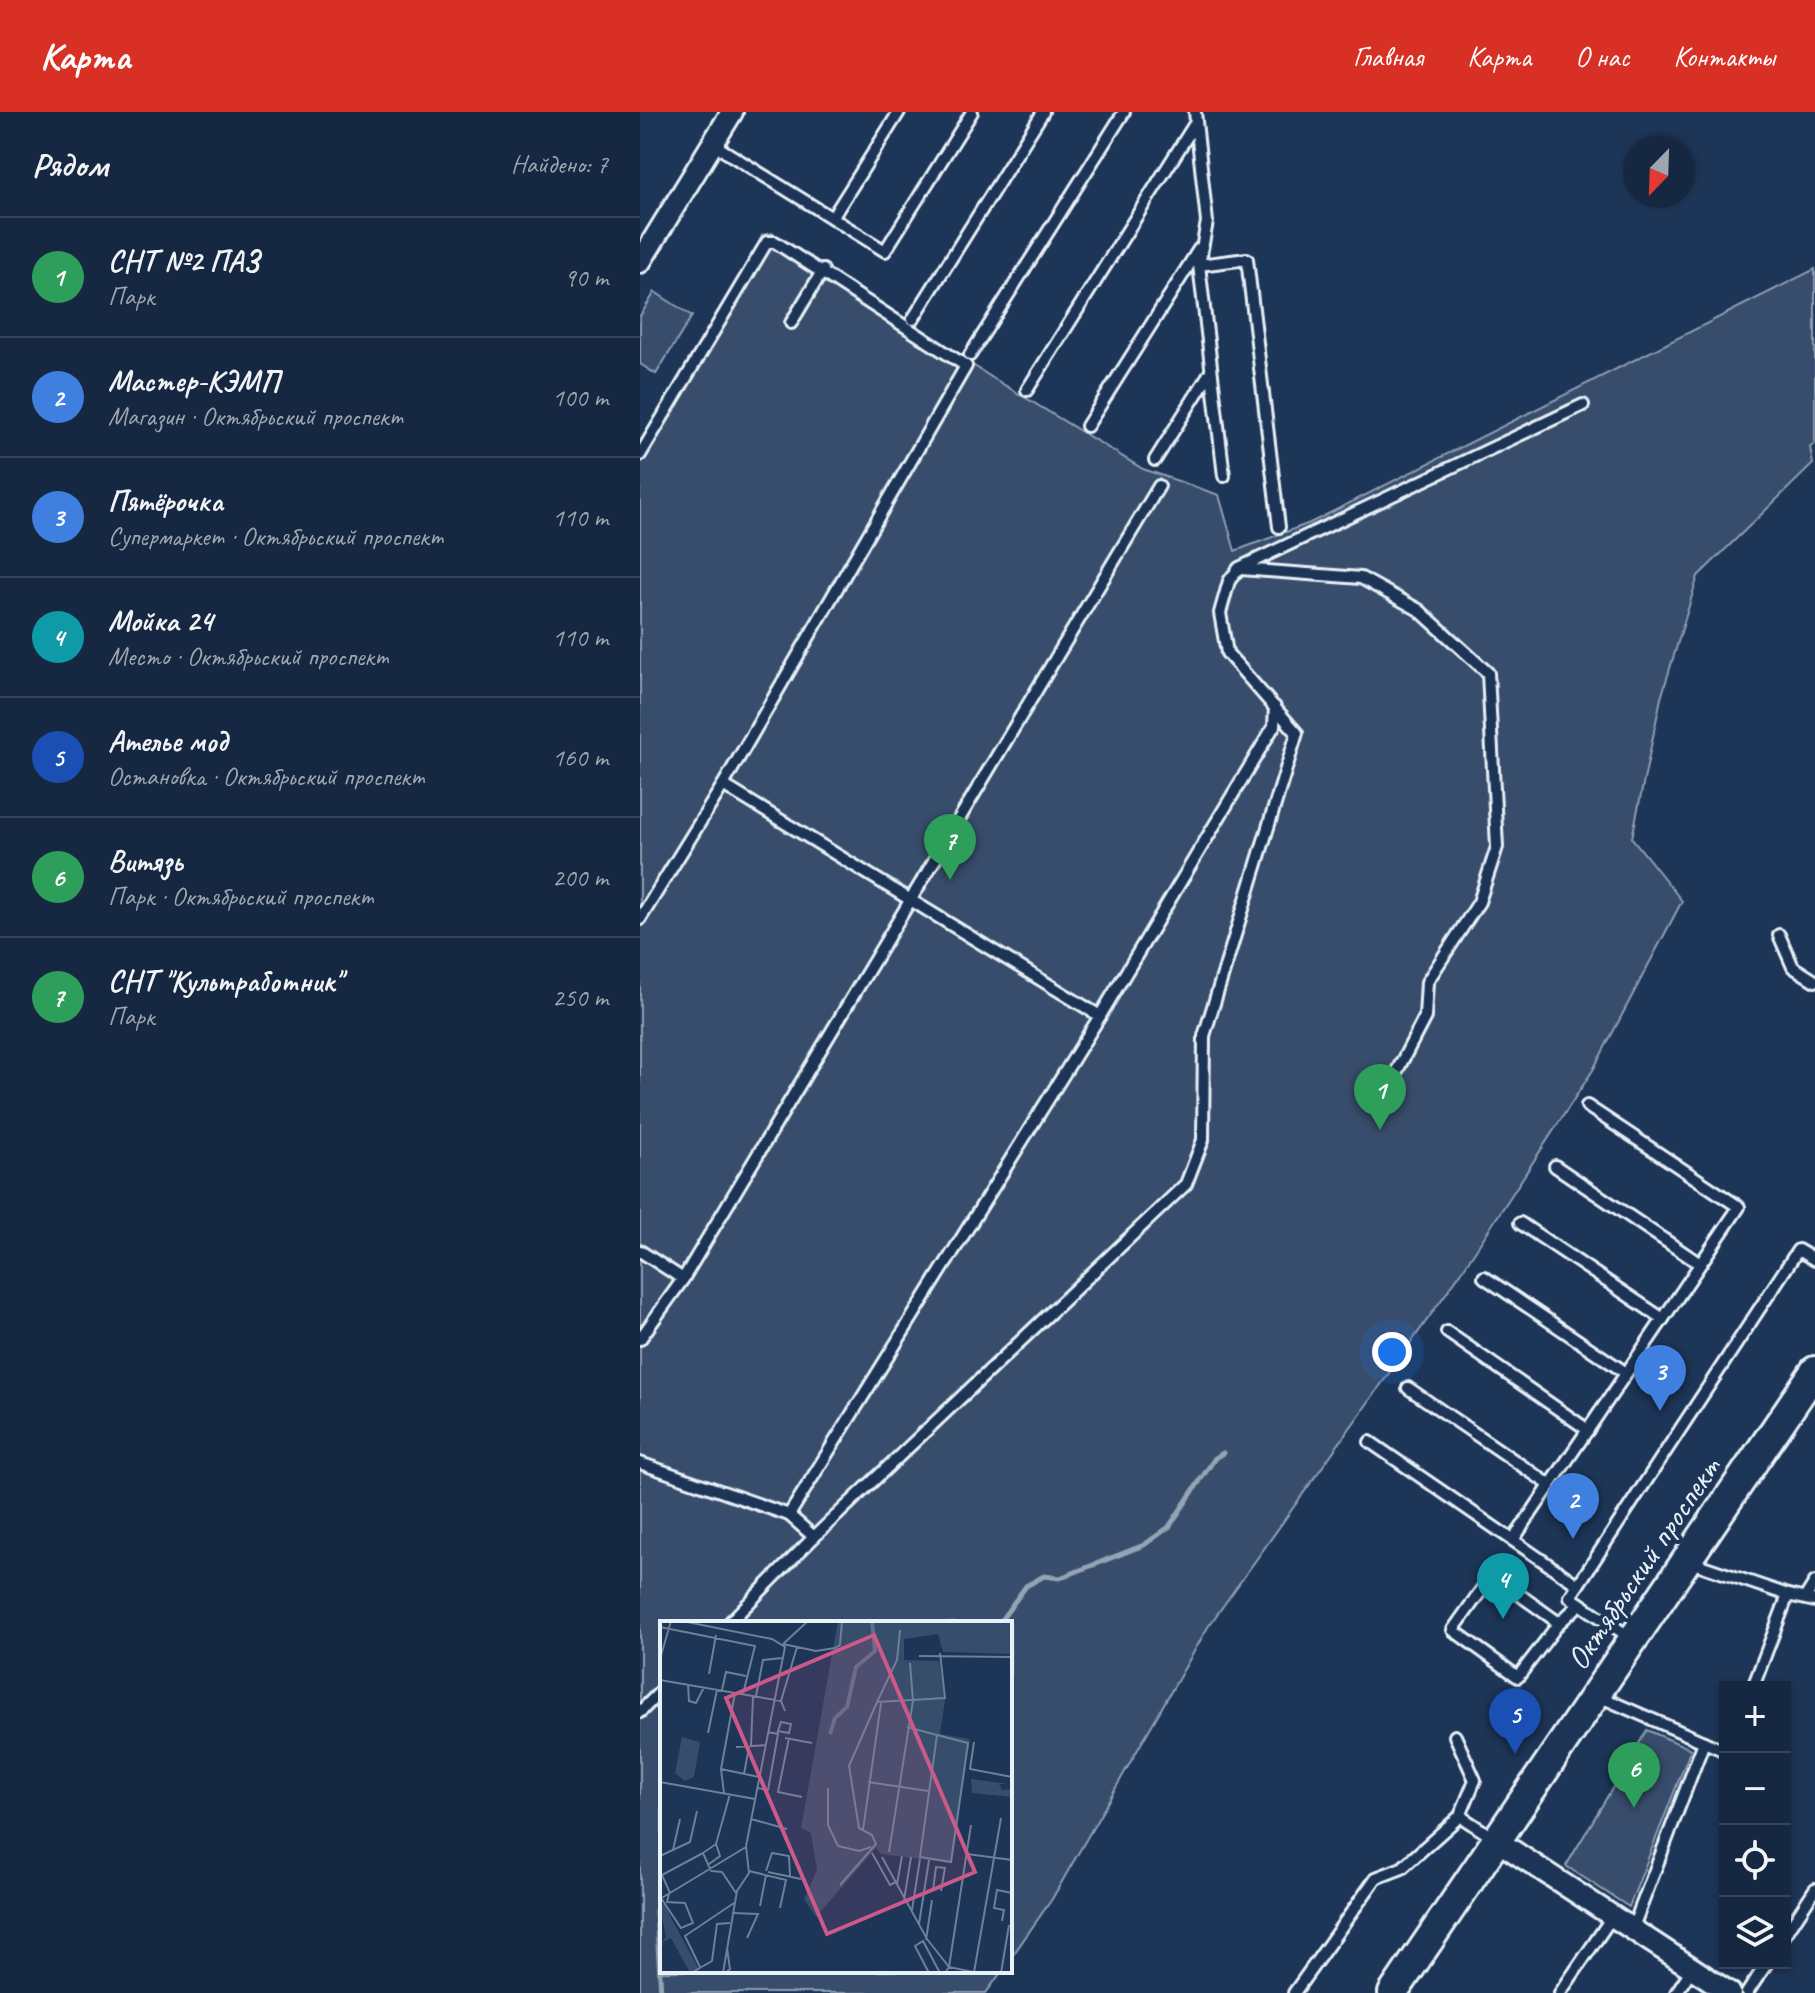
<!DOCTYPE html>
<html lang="ru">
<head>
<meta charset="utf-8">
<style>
  body { margin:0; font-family:Caveat,sans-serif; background:#23344c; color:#f1f3f6 }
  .controls { position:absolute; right:24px; bottom:24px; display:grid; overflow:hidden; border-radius:0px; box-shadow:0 2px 6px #0004 }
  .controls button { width:72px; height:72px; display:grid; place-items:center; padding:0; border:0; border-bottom:2px solid #35445a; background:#162841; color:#f1f3f6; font:40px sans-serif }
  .compass { position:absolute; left:983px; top:24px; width:72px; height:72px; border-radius:50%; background:#162841; box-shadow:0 2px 6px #0004; rotate:203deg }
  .you { position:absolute; left:752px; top:1240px; width:28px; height:28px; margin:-20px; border:6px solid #fff; border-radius:50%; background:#1a73e8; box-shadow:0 0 0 12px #1a73e833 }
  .badge { display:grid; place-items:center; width:52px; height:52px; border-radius:50%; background:#d93025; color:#fff; font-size:26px; font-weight:700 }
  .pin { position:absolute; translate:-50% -66px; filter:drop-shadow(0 2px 4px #0008) }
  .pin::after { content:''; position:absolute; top:42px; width:28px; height:24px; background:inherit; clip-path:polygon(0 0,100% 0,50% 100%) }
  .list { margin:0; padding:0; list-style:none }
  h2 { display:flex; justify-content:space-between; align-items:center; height:104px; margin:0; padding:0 32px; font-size:34px }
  h2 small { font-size:26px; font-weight:400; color:#9ea6b1 }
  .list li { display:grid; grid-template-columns:52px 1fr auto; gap:24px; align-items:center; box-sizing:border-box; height:120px; padding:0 32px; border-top:2px solid #35445a }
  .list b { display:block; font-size:30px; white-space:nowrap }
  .list p { margin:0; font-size:26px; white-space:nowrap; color:#9ea6b1 }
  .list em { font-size:26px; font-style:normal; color:#9ea6b1 }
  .icon { flex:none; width:44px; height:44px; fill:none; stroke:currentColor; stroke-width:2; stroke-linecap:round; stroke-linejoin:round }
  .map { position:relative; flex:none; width:1175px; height:1881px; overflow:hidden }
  header { display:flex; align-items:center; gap:48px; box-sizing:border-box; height:112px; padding:0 40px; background:#d93025; color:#fff }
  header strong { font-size:38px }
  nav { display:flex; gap:44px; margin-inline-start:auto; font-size:28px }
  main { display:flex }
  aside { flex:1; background:#162841 }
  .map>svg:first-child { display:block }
  .green { fill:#374d6c; stroke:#909fb2; stroke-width:2 }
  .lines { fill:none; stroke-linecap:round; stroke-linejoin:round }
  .stream { stroke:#95a4b5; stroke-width:5 }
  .lane-casing { stroke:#e8f1f8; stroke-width:16 }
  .street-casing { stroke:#e8f1f8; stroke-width:26 }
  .secondary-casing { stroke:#e8f1f8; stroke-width:34 }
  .lane { stroke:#1d3557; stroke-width:10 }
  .street { stroke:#1d3557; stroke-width:20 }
  .secondary { stroke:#1d3557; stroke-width:28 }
  .labels { text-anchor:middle; stroke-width:8; stroke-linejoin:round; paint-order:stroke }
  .street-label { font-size:32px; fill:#e8f1f8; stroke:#1d3557 }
  .inset-river { fill:none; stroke:#5d7089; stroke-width:4 }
  .inset-road { fill:none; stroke:#6e8097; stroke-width:2 }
  .view { fill:#cd598a; fill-opacity:0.15; stroke:#cd598a; stroke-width:4 }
  .inset-edge { fill:none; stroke:#e8f1f8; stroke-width:4 }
</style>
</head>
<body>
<header>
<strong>Карта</strong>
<nav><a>Главная</a><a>Карта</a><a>О нас</a><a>Контакты</a></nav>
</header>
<main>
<aside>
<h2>Рядом<small>Найдено: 7</small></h2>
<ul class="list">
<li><span class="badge" style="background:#2e9e5b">1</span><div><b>СНТ №2 ПАЗ</b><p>Парк</p></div><em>90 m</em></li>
<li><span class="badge" style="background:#3f7fe0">2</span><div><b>Мастер-КЭМП</b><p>Магазин · Октябрьский проспект</p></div><em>100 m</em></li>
<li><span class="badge" style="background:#3f7fe0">3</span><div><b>Пятёрочка</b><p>Супермаркет · Октябрьский проспект</p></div><em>110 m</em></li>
<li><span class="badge" style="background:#0f9aa8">4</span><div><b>Мойка 24</b><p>Место · Октябрьский проспект</p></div><em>110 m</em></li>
<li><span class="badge" style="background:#1a4fb4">5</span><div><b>Ателье мод</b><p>Остановка · Октябрьский проспект</p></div><em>160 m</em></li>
<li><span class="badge" style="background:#2e9e5b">6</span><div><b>Витязь</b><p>Парк · Октябрьский проспект</p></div><em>200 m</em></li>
<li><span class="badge" style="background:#2e9e5b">7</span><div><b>СНТ &quot;Культработник&quot;</b><p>Парк</p></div><em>250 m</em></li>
</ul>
</aside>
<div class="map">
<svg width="1175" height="1881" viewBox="0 0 1175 1881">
  <rect width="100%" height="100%" fill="#1d3557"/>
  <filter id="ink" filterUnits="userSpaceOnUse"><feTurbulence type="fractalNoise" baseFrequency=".0125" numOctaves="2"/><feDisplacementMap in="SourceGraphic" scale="16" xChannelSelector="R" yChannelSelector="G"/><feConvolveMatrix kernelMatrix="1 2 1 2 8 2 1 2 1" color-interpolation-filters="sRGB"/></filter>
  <g filter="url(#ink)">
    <g class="green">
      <polygon points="132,121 351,265 503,357 579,383 595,439 670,411 1175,157 1175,332 1170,335 1173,352 1058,464 1021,586 992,726 1042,789 953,958 822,1159 568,1515 412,1787 370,1847 370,1511 22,1511 22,1859 362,1859 346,1881 0,1881 0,334 118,140 122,123"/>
      <polygon points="15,180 52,204 16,262 0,252 0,204"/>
      <polygon points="1007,1618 1051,1637 989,1795 926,1754"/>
    </g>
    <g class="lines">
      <g class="stream">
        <polyline points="359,1511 386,1474 404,1464 420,1466 504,1433 529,1415 575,1346 583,1341"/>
        <polyline points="21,1881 16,1799 22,1791"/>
      </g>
      <g class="lane-casing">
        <g id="lane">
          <polyline points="259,0 192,106 245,139 332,0"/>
          <polyline points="555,0 567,110 559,153 584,364"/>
          <polyline points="73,32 192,106"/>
          <polyline points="559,153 607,147 639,415"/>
          <polyline points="273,207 403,0"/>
          <polyline points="151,211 183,158"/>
          <polyline points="330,243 484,0"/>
          <polyline points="387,278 556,10"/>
          <polyline points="447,314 559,137"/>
          <polyline points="0,343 127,130 135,130 326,254 83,673 0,807"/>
          <polyline points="515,348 571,259"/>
          <polyline points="601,457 721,466 779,498 848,561 857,735 839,790 787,870 785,905 746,980"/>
          <polyline points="83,673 460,904"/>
          <polyline points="1139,823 1153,855 1175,869"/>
          <polyline points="915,1054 1060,1152"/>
          <polyline points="880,1111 1023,1207"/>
          <polyline points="0,1139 43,1167"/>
          <polyline points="844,1165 986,1261"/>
          <polyline points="807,1220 948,1318"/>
          <polyline points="0,1227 43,1167 519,374"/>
          <polyline points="768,1276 910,1373"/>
          <polyline points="730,1330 938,1473"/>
          <polyline points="0,1351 149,1403 174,1425 546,1072 563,1028 564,924 657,621 587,541 580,501 589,469 599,456 943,293"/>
          <polyline points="149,1403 460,904 634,614 635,595"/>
          <polyline points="873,1428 1099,1095 947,994"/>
          <polyline points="1048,1449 1148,1483 1175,1489"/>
          <polyline points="1165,1486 1175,1470"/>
          <polyline points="89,1511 174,1425"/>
          <polyline points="919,1511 852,1463 813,1518 878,1565 919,1511 940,1492"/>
          <polyline points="991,1526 930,1485 1158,1138 1175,1148"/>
          <polyline points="1113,1575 1148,1483"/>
          <polyline points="956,1583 1064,1630"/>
          <polyline points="0,1600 22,1578"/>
          <polyline points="815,1624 835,1668 820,1704 855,1727"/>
          <polyline points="992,1818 1064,1630 1085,1639"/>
          <polyline points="1145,1823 1175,1777"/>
          <polyline points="654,1881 736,1766 762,1756 820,1704"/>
          <polyline points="920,1881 972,1805"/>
          <polyline points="1036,1881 1052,1857"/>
          <polyline points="1107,1881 1127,1851"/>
        </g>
      </g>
      <g class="street-casing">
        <g id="street">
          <polyline points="0,150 92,0"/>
          <polyline points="856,1728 1090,1881"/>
        </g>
      </g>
      <g class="secondary-casing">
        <polyline id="secondary" points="753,1881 1175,1259"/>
      </g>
      <use href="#lane" class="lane"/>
      <use href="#street" class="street"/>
      <use href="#secondary" class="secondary"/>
    </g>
  </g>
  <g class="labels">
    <g class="street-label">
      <text transform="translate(1003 1451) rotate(-56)" y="11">Октябрьский проспект</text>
    </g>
  </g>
  <g transform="translate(20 1509)">
    <rect width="352" height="352" fill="#1d3557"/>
    <path d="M 178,0 L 352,0 L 352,33 L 283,31 L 278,13 L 244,18 L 244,39 L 279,40 L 285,79 L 280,113 L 310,118 L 292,242 L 221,233 L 216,227 L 156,296 L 144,278 L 157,249 L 151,212 L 141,207 ZM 22,116 L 40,121 L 34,156 L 25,160 L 15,152 ZM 311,158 L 348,163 L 339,163 L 342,169 L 352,168 L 352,176 L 312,172 ZM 5,282 L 11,297 L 41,352 L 30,352 L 11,317 L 1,322 L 6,316 L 0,285 Z" fill="#374d6c"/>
    <path class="inset-river" d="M 170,113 L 175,97 L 187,86 L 196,46 L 215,30 L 212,0"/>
    <path class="inset-road" d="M 22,0 L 112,18 L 125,26 L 86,225 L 89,252 L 77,270 L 63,352M 0,6 L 95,25 L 83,73M 123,23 L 156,30 L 175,27 L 180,24 L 182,0M 123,23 L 148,0M 259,35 L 352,36M 0,38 L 11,0M 49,53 L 56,14M 0,59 L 121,80 L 125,90M 28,64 L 29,80 L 36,82 L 44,66M 62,69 L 66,51 L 86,55M 75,72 L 61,148 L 99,156M 96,75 L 103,39 L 123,37M 121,80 L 137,26M 217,81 L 237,39 L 240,9M 247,106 L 277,114 L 260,236 L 291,241 L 308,122 L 277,114M 48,112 L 57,69M 117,113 L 121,101 L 131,103 L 129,112 L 118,110M 125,117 L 152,122M 129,117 L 118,171 L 142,176M 314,121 L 310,148 L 352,156M 91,125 L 93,75M 76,126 L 106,124M 61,148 L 64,172M 84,153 L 89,126M 0,161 L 95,178M 208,161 L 268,170M 97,167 L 108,169 L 118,113 L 108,111M 168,167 L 168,204 L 178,225 L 199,230 L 211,226M 91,198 L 127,208M 311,204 L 289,346 L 318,352M 203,209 L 221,82M 13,229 L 20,198M 229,231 L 253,80 L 250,42M 212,232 L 230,264 L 236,261M 307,233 L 352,239M 0,235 L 30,221 L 37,190M 222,236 L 267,318 L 289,346 L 285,352M 49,243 L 60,235 L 56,223M 51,250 L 43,232 L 56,223 L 70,173M 51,250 L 62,251 L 76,272M 89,250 L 126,259 L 120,287M 106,250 L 112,232 L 129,235 L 130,255M 108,251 L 141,258M 237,263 L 242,235M 180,264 L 216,223 L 212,214 L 199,207 L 189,145 L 217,81 L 285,77 L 280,32M 273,269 L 276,246 L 285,247 L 281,270M 10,272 L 2,254 L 43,232M 1,277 L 21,307 L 33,302 L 25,282 L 7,281 L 9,273M 0,278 L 86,226M 244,279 L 251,236M 100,285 L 106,254M 252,289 L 260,238M 72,292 L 98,293 L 87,317M 342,300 L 344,289 L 334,287 L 337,269 L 352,272M 259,303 L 269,239M 266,319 L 272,279M 40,346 L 25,315 L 74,282M 314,351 L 341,197M 31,352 L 52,340 L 57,303 L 70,302M 65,352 L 70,348 L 67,327M 269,352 L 255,325 L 263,320 L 280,352M 341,352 L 349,304"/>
    <path class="view" d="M 214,14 L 315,251 L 167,313 L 66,77 Z"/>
    <rect width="352" height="352" class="inset-edge"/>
  </g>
</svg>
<div class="controls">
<button>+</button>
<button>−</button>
<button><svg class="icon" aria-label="locate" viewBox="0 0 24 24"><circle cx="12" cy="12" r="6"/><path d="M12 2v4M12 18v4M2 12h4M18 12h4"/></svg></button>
<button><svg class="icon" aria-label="layers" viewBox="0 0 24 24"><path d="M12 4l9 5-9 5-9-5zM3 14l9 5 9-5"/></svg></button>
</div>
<svg class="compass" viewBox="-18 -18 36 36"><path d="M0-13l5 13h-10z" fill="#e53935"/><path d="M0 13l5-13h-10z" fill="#9ea6b1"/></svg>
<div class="you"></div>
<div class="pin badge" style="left:740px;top:1018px;background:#2e9e5b">1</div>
<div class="pin badge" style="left:933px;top:1427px;background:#3f7fe0">2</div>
<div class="pin badge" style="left:1020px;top:1299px;background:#3f7fe0">3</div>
<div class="pin badge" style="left:863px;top:1507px;background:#0f9aa8">4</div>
<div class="pin badge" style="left:875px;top:1642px;background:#1a4fb4">5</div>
<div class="pin badge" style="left:994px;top:1696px;background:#2e9e5b">6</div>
<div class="pin badge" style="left:310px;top:768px;background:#2e9e5b">7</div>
</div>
</main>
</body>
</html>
